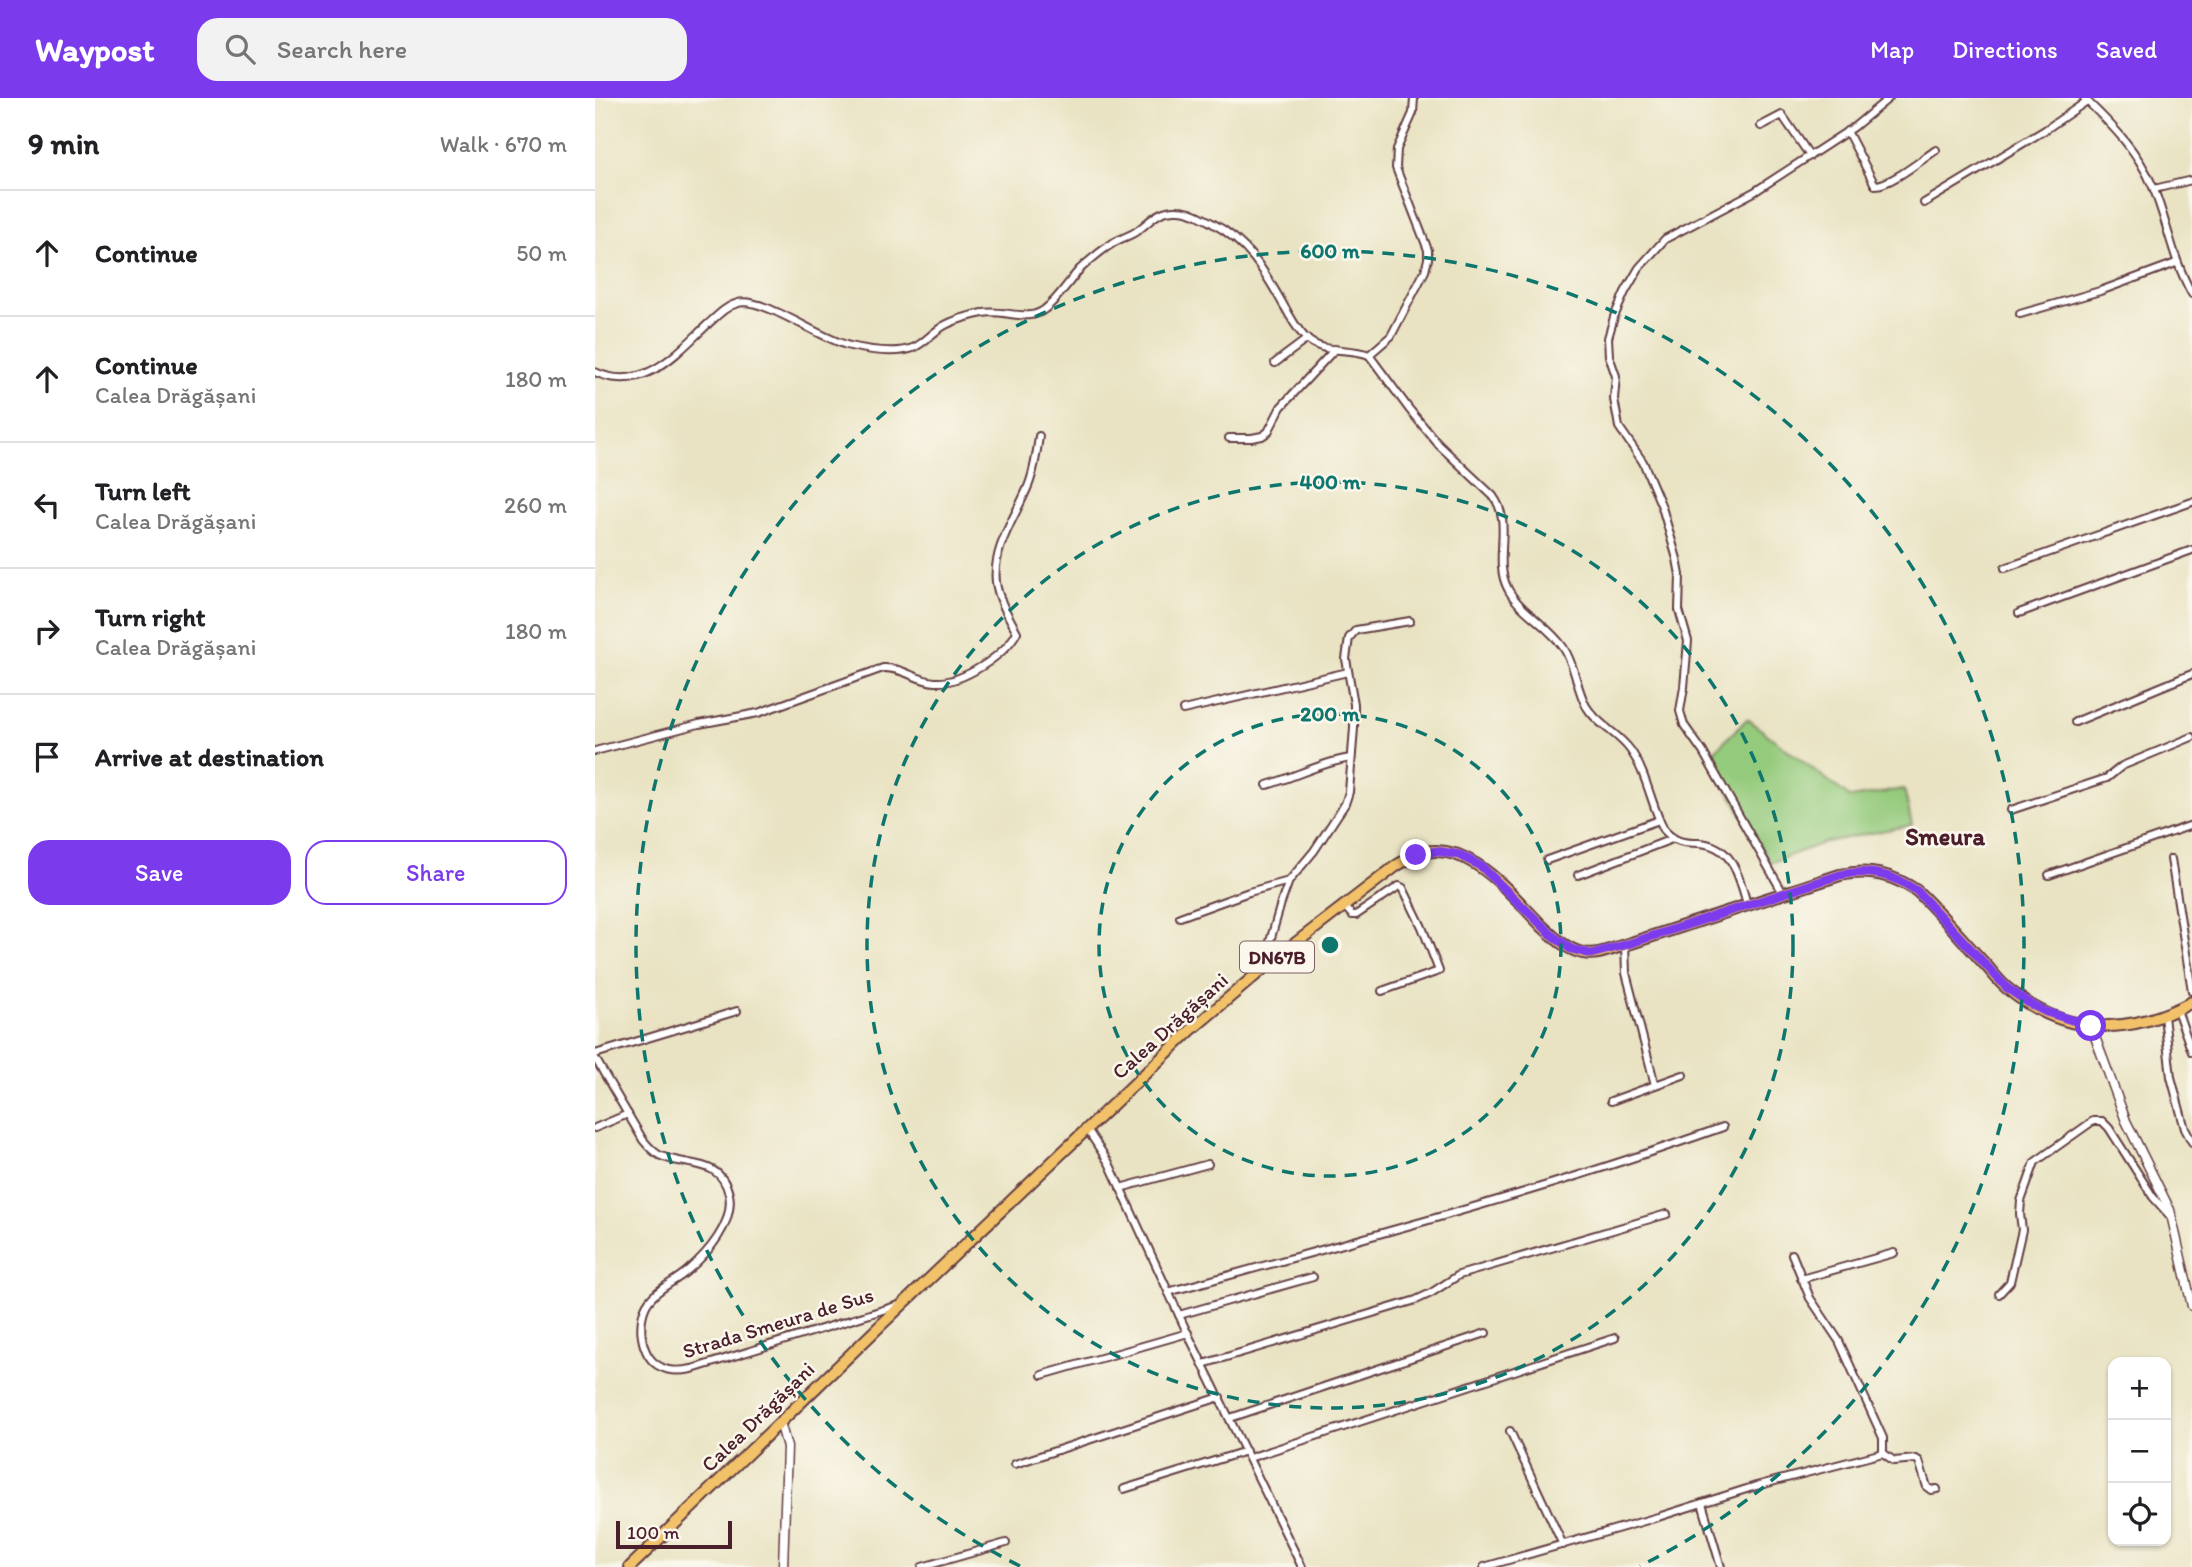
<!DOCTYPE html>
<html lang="en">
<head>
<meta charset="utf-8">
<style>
  body { margin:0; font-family:Itim,sans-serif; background:#f2f2f2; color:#202124 }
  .controls { position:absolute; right:21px; bottom:21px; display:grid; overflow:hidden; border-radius:14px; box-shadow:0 2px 5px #0004 }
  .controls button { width:63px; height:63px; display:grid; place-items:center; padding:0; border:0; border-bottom:2px solid #e0e0e0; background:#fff; color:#202124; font:35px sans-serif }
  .scale { position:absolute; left:21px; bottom:18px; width:116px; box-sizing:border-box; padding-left:7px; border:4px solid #4a1f2b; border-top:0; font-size:19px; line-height:24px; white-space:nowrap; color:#4a1f2b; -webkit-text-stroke:5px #fbf7ec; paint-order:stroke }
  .stop { position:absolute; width:21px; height:21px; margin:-16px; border:5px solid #7c3aed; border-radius:50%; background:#fff }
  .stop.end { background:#7c3aed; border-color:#fff; box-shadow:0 2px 7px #0008 }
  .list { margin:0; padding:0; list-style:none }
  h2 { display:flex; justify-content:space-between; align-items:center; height:91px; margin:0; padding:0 28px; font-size:30px }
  h2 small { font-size:23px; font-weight:400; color:#757577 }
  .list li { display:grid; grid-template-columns:46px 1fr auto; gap:21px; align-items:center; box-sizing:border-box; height:126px; padding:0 28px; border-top:2px solid #e0e0e0 }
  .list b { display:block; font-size:26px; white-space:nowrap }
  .list p { margin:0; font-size:23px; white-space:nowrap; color:#757577 }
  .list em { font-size:23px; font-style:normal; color:#757577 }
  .actions { display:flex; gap:14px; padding:21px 28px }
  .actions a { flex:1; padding:16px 0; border:2px solid #7c3aed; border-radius:21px; text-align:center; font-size:24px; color:#7c3aed }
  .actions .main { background:#7c3aed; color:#fff }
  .icon { flex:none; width:38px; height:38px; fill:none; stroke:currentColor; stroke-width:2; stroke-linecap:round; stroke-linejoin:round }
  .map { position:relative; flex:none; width:1597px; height:1469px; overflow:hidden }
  header { display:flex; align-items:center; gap:42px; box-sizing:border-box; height:98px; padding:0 35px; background:#7c3aed; color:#fff }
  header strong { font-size:33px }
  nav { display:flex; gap:38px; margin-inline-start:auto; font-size:24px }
  .search { width:490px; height:63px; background:#f2f2f2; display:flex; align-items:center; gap:18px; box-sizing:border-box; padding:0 24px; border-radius:21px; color:#757577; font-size:26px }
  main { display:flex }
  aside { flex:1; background:#fff }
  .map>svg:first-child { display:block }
  .green { fill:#94ca7c; stroke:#6f7454; stroke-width:2 }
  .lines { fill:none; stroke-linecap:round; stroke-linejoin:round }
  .minor-casing { stroke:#623c42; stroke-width:10 }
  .tertiary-casing { stroke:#623c42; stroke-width:11 }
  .primary-casing { stroke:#623c42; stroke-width:14 }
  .minor { stroke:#fff; stroke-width:6 }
  .tertiary { stroke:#fff; stroke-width:8 }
  .primary { stroke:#f2c26a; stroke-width:10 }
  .route { stroke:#7c3aed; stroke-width:9 }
  .ring { fill:none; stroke:#0f766e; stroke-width:3.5; stroke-dasharray:12 9 }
  .labels { text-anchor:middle; stroke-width:5; stroke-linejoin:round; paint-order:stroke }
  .shield { fill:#fbf7ec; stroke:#7f6065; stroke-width:2 }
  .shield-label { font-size:19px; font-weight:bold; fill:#4a1f2b }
  .street-label { font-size:21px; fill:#4a1f2b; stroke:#fbf7ec }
  .quarter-label { font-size:24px; font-weight:bold; fill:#4a1f2b; stroke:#fbf7ec }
  .centre { fill:#0f766e; stroke:#fbf7ec; stroke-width:3.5 }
  .ring-label { font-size:21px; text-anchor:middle; font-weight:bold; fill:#0f766e; stroke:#fbf7ec; stroke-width:5; stroke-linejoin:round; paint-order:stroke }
</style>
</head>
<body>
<header>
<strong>Waypost</strong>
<div class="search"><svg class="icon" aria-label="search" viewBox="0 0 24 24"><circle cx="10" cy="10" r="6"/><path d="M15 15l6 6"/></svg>Search here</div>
<nav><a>Map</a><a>Directions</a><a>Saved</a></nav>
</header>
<main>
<aside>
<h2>9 min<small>Walk · 670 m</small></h2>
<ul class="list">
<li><svg class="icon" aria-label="ahead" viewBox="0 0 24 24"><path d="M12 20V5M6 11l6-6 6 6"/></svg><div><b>Continue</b></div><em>50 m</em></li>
<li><svg class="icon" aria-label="ahead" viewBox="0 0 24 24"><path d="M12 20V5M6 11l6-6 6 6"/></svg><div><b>Continue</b><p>Calea Drăgășani</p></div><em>180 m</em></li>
<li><svg class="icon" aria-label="left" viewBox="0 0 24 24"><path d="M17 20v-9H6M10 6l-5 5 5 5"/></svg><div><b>Turn left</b><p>Calea Drăgășani</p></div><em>260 m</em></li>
<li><svg class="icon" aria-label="right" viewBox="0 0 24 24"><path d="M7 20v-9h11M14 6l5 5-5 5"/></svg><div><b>Turn right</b><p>Calea Drăgășani</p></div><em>180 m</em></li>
<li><svg class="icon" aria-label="arrive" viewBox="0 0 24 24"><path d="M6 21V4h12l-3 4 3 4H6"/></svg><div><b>Arrive at destination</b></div></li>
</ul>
<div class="actions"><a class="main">Save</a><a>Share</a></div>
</aside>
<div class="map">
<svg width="1597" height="1469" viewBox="0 0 1597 1469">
  <rect width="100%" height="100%" fill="#fbf7ec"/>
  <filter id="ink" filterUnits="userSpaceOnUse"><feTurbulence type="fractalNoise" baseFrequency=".0143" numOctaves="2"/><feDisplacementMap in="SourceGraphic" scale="14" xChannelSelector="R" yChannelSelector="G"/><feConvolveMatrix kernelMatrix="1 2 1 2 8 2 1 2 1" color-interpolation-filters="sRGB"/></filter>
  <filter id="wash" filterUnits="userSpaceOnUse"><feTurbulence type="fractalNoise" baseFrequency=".00686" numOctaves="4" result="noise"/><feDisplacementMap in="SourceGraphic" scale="28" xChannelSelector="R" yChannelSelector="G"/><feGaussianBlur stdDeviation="1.57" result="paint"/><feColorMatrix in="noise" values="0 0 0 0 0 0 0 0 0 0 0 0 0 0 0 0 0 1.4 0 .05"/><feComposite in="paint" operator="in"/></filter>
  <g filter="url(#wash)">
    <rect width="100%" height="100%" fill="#e9e3c3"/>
    <polygon class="green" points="1152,621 1256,700 1309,691 1317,727 1231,744 1175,765 1114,658"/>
  </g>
  <g filter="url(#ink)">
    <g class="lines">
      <g class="minor-casing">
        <g id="minor">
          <path d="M 1489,0 C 1517,27 1543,53 1558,89 C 1573,126 1577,160 1597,196"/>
          <polyline points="1166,28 1187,17 1215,58"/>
          <path d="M 1252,33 L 1280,87 C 1296,87 1326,62 1341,52"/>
          <polyline points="1559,91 1597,82"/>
          <polyline points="1329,105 1450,32 1492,3"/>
          <polyline points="1425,216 1505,193 1581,165"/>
          <polyline points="774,257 796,238 830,173 833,161 833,152 801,70 802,51 818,15 819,0"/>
          <polyline points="680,265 712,241"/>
          <path d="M 0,274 C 48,296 81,256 113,226 C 122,218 131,208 143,205 C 167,198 225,241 255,248 C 273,252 301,256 318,250 C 328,246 335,237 344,231 C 356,222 373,218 388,215 C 409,211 433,225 450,211 C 464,200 473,184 485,171 C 495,162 507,152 518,145 C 526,140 535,138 542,133 C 556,123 563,111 583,112 C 595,112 607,119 617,125 C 653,144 670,174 689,208 C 696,219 702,233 713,242 C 730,256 754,249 774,257 L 814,311 L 844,347 L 898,398 C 919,425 897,462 913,491 C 925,514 953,527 968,549 C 980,566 981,589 991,608 C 1002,627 1024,635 1036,653 C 1052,676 1056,707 1069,732 C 1080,744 1088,745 1104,745 C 1138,747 1144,779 1152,806"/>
          <polyline points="634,340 657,340 667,338 673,334 686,309 740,251"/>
          <polyline points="1410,470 1597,404"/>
          <polyline points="1424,515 1597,452"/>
          <polyline points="588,612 753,574"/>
          <polyline points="1480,624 1597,576"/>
          <path d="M 0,653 L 104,626 L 163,615 L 288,570 C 307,569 322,583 340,584 C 367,586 410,557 422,534 C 414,519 403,501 401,484 C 397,449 422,417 434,386 C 440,370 442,354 444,338"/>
          <path d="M 672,687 C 700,679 727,664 756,660"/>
          <polyline points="1416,712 1512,680 1527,668 1597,639"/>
          <polyline points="1576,761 1597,893"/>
          <polyline points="952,762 1064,722"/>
          <polyline points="983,777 1077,741"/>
          <polyline points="1454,777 1597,727"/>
          <polyline points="1188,795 1108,654 1089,627 1085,613 1089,589 1093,543 1084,512 1085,477 1082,461 1067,409 1048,364 1024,329 1019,301 1021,278 1014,258 1013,240 1019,219 1030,194 1044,170 1070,141 1159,94 1259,29 1294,0"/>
          <polyline points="749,808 757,817 761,817 804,788 808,790 827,829 844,873 787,893"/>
          <polyline points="585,819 654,794 694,783"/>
          <polyline points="1030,847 1031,875 1060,987"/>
          <polyline points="676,864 672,854 686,805 694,783 719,753 742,718 750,706 754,694 759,630 759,606 751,561 754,540 761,532 815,523"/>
          <polyline points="1582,912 1597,954"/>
          <polyline points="1569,918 1576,979 1590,1031 1597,1044"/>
          <polyline points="0,956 142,913"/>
          <path d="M 0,960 L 48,1042 C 53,1048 57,1053 64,1057 C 90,1070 125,1058 134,1096 C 140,1125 112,1156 92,1173 C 80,1184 64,1189 54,1203 C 41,1220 44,1259 66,1269 C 75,1274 87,1273 97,1271 L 304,1207"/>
          <polyline points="1016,1003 1088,977"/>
          <polyline points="0,1030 33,1016"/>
          <polyline points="492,1031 514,1065 590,1230 707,1469"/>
          <polyline points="525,1090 613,1066"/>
          <polyline points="1197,1156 1215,1200 1244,1243 1288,1340 1288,1355"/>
          <polyline points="1206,1181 1299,1155"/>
          <path d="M 573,1194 C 759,1143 946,1094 1128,1029"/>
          <polyline points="1404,1196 1415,1184 1427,1132 1425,1116 1426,1103 1440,1064 1498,1023 1507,1023 1514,1030 1558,1099 1575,1118"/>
          <polyline points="584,1217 718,1179"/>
          <polyline points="608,1266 821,1202 836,1195 864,1177 1072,1116"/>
          <polyline points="447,1277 593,1235"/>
          <polyline points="635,1320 891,1235"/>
          <polyline points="915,1333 968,1447"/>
          <polyline points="654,1360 1020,1240"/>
          <polyline points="420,1366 625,1299"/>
          <polyline points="529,1391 651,1353"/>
          <polyline points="1107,1405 1126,1469"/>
          <polyline points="327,1469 411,1445"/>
          <polyline points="889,1469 1063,1419 1161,1388 1288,1355 1299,1363 1321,1361 1324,1363 1332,1389 1336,1392 1342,1391"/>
        </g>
      </g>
      <g class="tertiary-casing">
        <g id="tertiary">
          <polyline points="1496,928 1531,1023 1575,1112 1597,1208"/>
          <polyline points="185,1324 192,1349 188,1469"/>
        </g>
      </g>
      <g class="primary-casing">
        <path id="primary" d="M 35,1469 L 288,1225 L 596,932 L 676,864 L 801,768 C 808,764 814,760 820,757 C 872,737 916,797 948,829 C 959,839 972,852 988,855 C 1002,858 1016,851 1030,847 L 1245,777 C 1274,771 1297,776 1322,793 C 1345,815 1366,840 1387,863 C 1396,872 1403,883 1413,891 C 1470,938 1533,938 1597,904"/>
      </g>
      <use href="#minor" class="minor"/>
      <use href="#tertiary" class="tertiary"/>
      <use href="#primary" class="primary"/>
    </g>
  </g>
  <g class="lines" filter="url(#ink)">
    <path class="route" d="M 821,757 L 842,753 L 865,757 L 887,769 L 958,838 L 976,851 L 996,856 L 1030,847 L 1245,777 C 1274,771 1297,776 1322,793 L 1412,890 L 1437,907 L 1451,914 L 1496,928"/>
  </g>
  <g class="ring">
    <circle cx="735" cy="847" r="231"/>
    <circle cx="735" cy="847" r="463"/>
    <path d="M425 1468A694 694 0 1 1 1045 1468"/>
  </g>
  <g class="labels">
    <rect class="shield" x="645" y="843.5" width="74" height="31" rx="5"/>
    <g class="shield-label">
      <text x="682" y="866">DN67B</text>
    </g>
    <g class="street-label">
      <text transform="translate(575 928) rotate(-42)" y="7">Calea Drăgășani</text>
      <text transform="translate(183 1225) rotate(-17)" y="7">Strada Smeura de Sus</text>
      <text transform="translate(163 1319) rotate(-44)" y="7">Calea Drăgășani</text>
    </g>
    <g class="quarter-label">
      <text x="1350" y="747">Smeura</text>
    </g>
  </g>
  <circle cx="735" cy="847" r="10" class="centre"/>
  <g class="ring-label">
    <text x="735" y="160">600 m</text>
    <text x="735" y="391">400 m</text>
    <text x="735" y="623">200 m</text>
  </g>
</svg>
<div class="controls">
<button>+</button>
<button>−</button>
<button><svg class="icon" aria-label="locate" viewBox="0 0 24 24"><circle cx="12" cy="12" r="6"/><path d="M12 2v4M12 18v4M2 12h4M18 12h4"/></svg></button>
</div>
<div class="scale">100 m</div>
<div class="stop" style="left:1496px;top:928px"></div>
<div class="stop end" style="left:821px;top:757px"></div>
</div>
</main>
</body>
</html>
